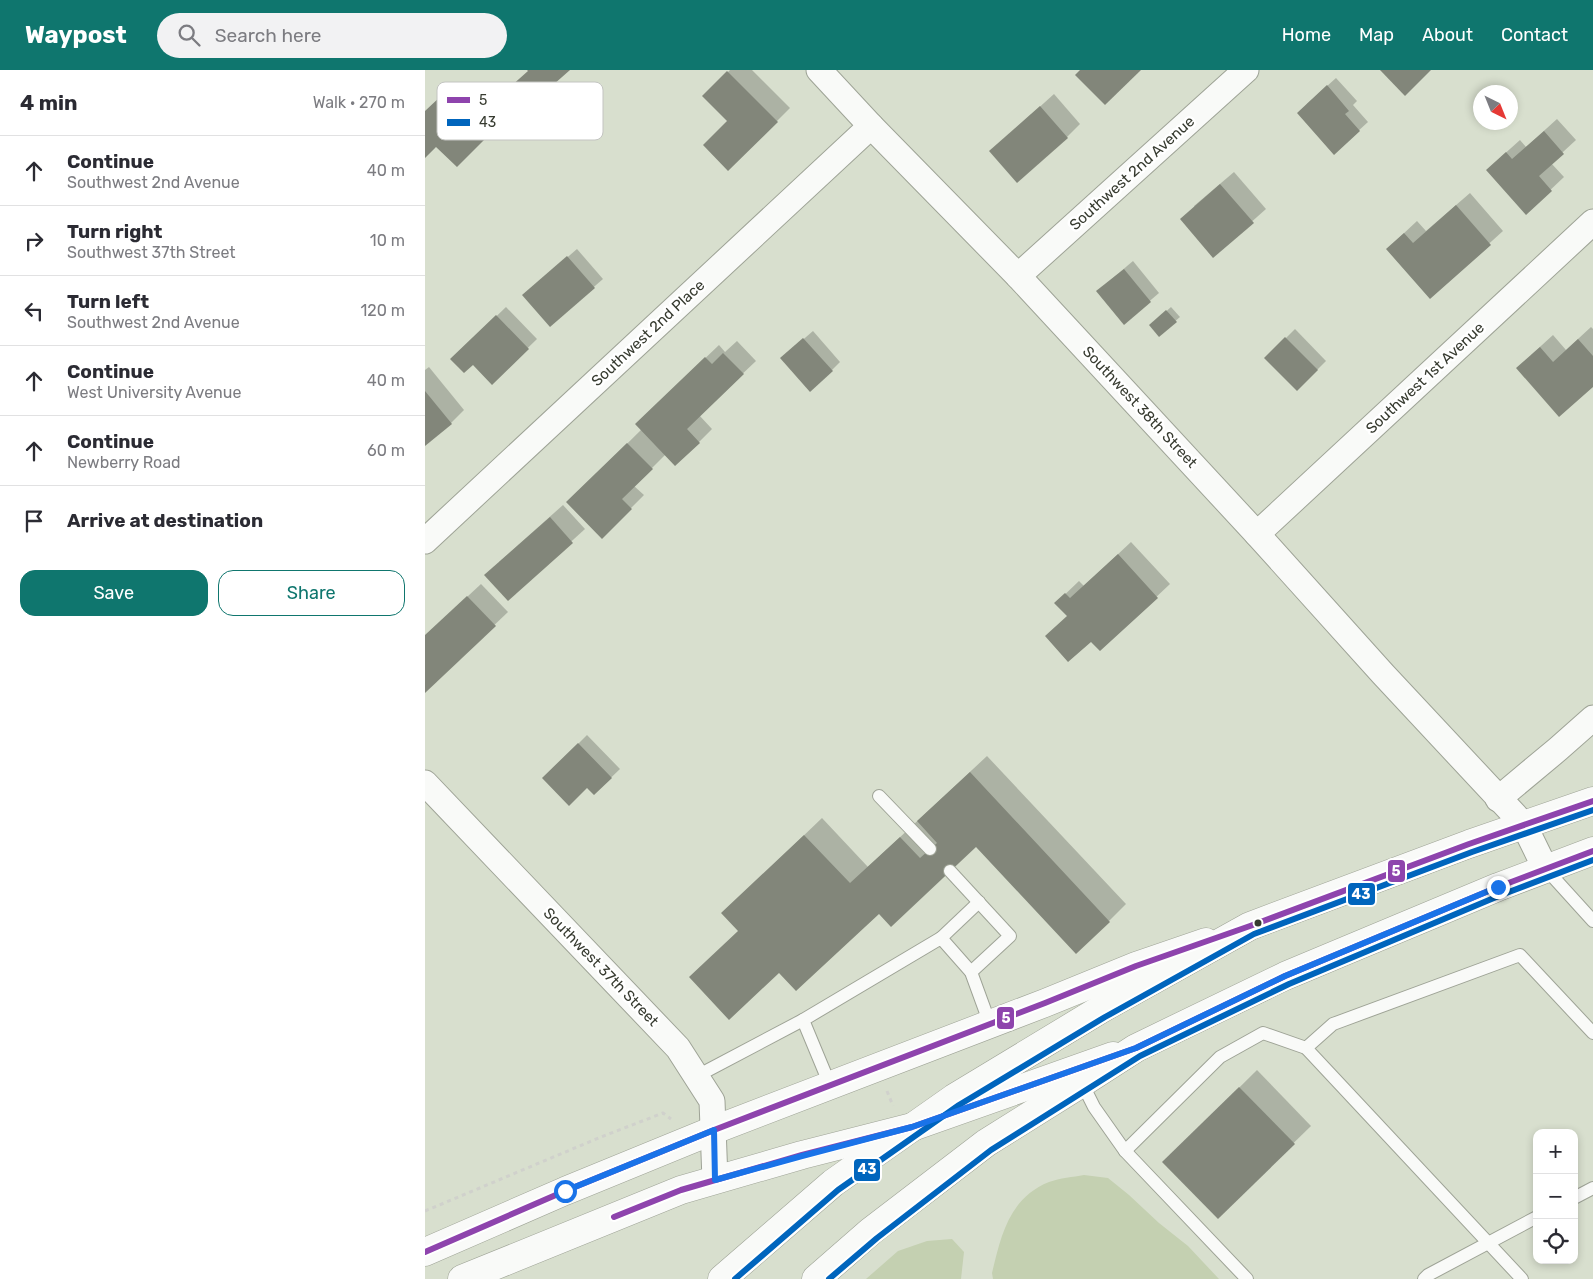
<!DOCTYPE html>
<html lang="en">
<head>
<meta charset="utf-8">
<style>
  body { margin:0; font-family:Rubik,sans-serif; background:#f2f2f3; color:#2b2b33 }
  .controls { position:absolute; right:15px; bottom:15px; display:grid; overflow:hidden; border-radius:10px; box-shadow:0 2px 8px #0003 }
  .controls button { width:45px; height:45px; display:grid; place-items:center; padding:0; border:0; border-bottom:1px solid #e1e1e2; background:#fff; color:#2b2b33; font:25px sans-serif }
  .compass { position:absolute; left:1048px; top:15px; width:45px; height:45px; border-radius:50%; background:#fff; box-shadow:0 2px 8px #0003; rotate:137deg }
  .stop { position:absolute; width:15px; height:15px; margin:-11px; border:4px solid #1a73e8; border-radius:50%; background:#fff }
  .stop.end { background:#1a73e8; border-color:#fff; box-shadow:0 1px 5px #0008 }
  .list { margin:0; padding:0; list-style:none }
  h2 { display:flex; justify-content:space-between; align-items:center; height:65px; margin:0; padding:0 20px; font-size:21px }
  h2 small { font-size:16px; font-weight:400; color:#7c7c81 }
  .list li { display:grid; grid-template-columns:32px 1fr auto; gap:15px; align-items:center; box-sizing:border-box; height:70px; padding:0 20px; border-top:1px solid #e1e1e2 }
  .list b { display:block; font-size:19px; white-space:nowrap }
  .list p { margin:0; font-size:16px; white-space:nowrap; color:#7c7c81 }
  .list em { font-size:16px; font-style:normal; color:#7c7c81 }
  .actions { display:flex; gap:10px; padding:15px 20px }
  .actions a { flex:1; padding:11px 0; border:1px solid #0f766e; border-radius:15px; text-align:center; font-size:18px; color:#0f766e }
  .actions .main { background:#0f766e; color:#fff }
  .icon { flex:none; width:28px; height:28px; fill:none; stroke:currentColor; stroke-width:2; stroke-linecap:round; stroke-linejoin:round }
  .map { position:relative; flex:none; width:1168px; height:1209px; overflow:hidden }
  header { display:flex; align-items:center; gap:30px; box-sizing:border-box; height:70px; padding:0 25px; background:#0f766e; color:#fff }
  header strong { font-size:24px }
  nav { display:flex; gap:28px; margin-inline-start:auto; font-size:18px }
  .search { width:350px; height:45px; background:#f2f2f3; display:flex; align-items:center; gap:12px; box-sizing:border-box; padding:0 18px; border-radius:28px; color:#7c7c81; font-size:19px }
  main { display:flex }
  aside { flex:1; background:#fff }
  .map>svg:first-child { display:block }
  .green { fill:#c4d0b1 }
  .shadow { fill:#0003 }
  .building { fill:#82867a }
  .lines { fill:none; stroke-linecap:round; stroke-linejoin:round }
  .lane-casing { stroke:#9ea396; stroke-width:14 }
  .street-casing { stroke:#9ea396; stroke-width:27 }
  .secondary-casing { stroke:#9ea396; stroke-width:29 }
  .primary-casing { stroke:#9ea396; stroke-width:29 }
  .path { stroke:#d0d1cc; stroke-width:3; stroke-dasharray:4 4; stroke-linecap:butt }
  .lane { stroke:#f9faf8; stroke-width:12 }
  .street { stroke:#f9faf8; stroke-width:25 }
  .secondary { stroke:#f9faf8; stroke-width:28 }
  .primary { stroke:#f9faf8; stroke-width:28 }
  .bus-1-casing { stroke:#fff; stroke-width:10 }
  .bus-2-casing { stroke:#fff; stroke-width:10 }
  .bus-1 { stroke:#8e44ad; stroke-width:6 }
  .bus-2 { stroke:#0065bd; stroke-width:6 }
  .route { stroke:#1a73e8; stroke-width:6 }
  .bus-dot { fill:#373b30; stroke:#fff; stroke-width:2 }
  .labels { text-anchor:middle; stroke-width:5; stroke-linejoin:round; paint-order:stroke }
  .street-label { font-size:15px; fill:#373b30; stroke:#fff }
  .key { fill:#fff; stroke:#c3c4c1; stroke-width:1 }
  .key-label { font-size:14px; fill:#373b30 }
  .line-badge { stroke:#fff; stroke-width:2 }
  .badge-label { font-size:14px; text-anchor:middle; font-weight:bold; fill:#fff }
</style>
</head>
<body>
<header>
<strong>Waypost</strong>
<div class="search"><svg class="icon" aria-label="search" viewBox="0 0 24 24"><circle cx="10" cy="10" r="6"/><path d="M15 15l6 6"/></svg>Search here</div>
<nav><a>Home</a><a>Map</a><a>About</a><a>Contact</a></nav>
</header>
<main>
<aside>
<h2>4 min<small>Walk · 270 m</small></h2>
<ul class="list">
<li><svg class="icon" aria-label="ahead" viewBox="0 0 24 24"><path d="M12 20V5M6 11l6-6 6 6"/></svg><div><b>Continue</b><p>Southwest 2nd Avenue</p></div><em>40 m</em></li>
<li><svg class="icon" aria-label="right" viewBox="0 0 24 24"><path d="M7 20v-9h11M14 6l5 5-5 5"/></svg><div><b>Turn right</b><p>Southwest 37th Street</p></div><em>10 m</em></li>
<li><svg class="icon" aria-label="left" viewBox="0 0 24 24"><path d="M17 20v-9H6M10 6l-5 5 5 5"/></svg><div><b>Turn left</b><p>Southwest 2nd Avenue</p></div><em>120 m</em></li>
<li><svg class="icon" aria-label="ahead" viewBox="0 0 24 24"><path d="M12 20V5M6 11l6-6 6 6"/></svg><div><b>Continue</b><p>West University Avenue</p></div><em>40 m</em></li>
<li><svg class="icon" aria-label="ahead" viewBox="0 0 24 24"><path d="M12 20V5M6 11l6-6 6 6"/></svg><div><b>Continue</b><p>Newberry Road</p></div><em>60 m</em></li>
<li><svg class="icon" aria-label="arrive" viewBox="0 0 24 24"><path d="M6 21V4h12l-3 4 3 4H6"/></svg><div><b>Arrive at destination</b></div></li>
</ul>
<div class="actions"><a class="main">Save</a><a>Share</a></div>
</aside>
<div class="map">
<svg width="1168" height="1209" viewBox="0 0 1168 1209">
  <rect width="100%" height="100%" fill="#d8dfce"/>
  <g class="green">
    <path d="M 659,1105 L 683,1108 L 704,1125 L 734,1153 L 763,1176 L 794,1209 L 568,1209 L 567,1203 C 576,1166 584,1128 624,1112 C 635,1108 648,1107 659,1105 Z"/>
    <polygon points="527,1169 539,1182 536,1209 441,1209 473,1181 502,1171"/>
  </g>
  <g class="shadow">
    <polygon points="305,0 327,0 365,38 303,100 304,51 279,26"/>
    <polygon points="911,8 932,31 928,35 943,52 909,83 882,34"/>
    <polygon points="30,14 71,56 32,96 12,75 0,86 0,43"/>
    <polygon points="629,24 655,54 642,67 579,69"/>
    <polygon points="1132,49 1151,70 1126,93 1139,107 1101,143 1076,87 1095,70 1101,77"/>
    <polygon points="809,102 841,139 788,186 769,136"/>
    <polygon points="1045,123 1078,161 1005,227 962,179 992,151 1001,161"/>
    <polygon points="152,179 178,209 125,255 108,217"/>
    <polygon points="708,191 734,223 699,253 682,213"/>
    <polygon points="81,237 112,269 67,313 48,293 27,289"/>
    <polygon points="746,237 755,247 734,265 726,255"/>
    <polygon points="1166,257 1168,259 1168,316 1135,345 1106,285 1128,265 1141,280"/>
    <polygon points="870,259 901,291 872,320 841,288"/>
    <polygon points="388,261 415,292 407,300 366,280"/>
    <polygon points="312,271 331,291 274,345 287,359 274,372 241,384 209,416 219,425 177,467 143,432 217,359 225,341 294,275 300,282"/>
    <polygon points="4,297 39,340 26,353 0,374 0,300"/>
    <polygon points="138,435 160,459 83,529 74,492"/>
    <polygon points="706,472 745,514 675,580 631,533 654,511 659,516"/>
    <polygon points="56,514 83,542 0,621 0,566"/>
    <polygon points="162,665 195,699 169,724 163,717 119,708"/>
    <polygon points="562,686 701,834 684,851 551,775 454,842 315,860 298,843 397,748 443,797"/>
    <polygon points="832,1000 886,1056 793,1147 739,1092"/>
  </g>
  <g class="building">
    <polygon points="102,0 145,0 95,44 77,24 103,1"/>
    <polygon points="655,0 716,0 680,35 650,5"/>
    <polygon points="955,0 1006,0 980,26"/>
    <polygon points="302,1 353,52 303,101 278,75 302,51 277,26"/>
    <polygon points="902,15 924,41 920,44 935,61 909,85 872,43"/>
    <polygon points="16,26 59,70 32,97 11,77 0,88 0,41"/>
    <polygon points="615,36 643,68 592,113 564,81"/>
    <polygon points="1119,61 1139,84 1114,106 1127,121 1101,145 1061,100 1081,82 1087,89"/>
    <polygon points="795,114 829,153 788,188 755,149"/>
    <polygon points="1031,135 1066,175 1005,229 961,179 979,163 988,173"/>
    <polygon points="142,186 170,218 125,257 97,225"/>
    <polygon points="699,199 726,232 699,255 671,221"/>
    <polygon points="741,240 752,252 734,267 724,255"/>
    <polygon points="71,245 104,279 67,315 48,295 39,303 25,289"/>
    <polygon points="860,267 893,300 872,321 839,288"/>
    <polygon points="378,268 408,301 385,322 355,288"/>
    <polygon points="1153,269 1168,286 1168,317 1134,347 1091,298 1115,277 1128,292"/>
    <polygon points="298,283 319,304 262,359 275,373 250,396 210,354 280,287 287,294"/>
    <polygon points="0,321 27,354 0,376"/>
    <polygon points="202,373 228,399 197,429 207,439 177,469 141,432"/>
    <polygon points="125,447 148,473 83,531 59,505"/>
    <polygon points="693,484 733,528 675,581 666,572 643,592 620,566 642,546 629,533 640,523 645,528"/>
    <polygon points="42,526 71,556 0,623 0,565"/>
    <polygon points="153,673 187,708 169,725 162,718 144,736 117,708"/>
    <polygon points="545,702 685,852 651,884 551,777 466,857 454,844 371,921 354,903 304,950 264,907 313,861 296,843 379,765 425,813 475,767 495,788 512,773 492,751"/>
    <polygon points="814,1017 870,1074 793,1149 737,1092"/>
  </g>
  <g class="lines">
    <g class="lane-casing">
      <g id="lane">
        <polyline points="454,726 505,779"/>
        <polyline points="1120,798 1168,851"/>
        <polyline points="525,801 585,866 546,902"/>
        <polyline points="516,868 554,832"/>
        <polyline points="881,978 908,954 1095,885 1168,963"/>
        <polyline points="272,1006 378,950"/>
        <polyline points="657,1013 669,1037 700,1081 822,1209"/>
        <polyline points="405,1015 378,950 516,868 546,902 565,954"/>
        <polyline points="700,1081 795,987 838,963 881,978 1097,1209"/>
        <polyline points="1149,1128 1168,1118"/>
        <polyline points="999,1209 1003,1205 1112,1147"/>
      </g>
    </g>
    <g class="street-casing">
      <g id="street">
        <polyline points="394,0 446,56 593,206 832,464 958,604 1099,755 1120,798"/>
        <polyline points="593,206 821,0"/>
        <polyline points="832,464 1168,152"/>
        <polyline points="0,471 446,56"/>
        <polyline points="0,713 253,978 287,1031 290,1110"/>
        <polyline points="1073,729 1133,679 1168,648"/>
      </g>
    </g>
    <g class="secondary-casing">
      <g id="secondary">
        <polyline points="0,1182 140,1121 289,1060 620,933 711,896 781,872"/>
        <polyline points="37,1209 256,1120 377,1085 487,1057 688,986"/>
      </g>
    </g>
    <g class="primary-casing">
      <g id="primary">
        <polyline points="297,1209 408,1113 529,1028 676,939 825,856 1044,774 1168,731"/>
        <polyline points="391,1209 446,1161 561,1073 657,1013 711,978 860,906 1073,817 1168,781"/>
      </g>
    </g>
    <g class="path">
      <polyline points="462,1021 468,1036"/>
      <polyline points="0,1141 176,1067 238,1043 246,1049"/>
    </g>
    <use href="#lane" class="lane"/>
    <use href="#street" class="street"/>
    <use href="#secondary" class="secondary"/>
    <use href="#primary" class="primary"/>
    <g class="bus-1-casing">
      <g id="bus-1">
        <polyline points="189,1147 256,1120 377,1085 487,1057 711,978 860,906 1073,817 1168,781"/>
        <polyline points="0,1182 140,1121 289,1060 620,933 711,896 825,856 1044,774 1168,731"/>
      </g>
    </g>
    <g class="bus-2-casing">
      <g id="bus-2">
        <polyline points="310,1209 413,1120 534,1035 680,947 829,864 1047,782 1168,740"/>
        <polyline points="404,1209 452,1168 566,1080 715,986 864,914 1076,825 1168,790"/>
      </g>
    </g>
    <use href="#bus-1" class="bus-1"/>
    <use href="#bus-2" class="bus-2"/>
  </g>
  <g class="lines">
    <polyline class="route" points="140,1121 289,1060 290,1110 377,1086 487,1057 711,978 860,906 1073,817"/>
  </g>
  <circle class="bus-dot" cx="833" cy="853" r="4.5"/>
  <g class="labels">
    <g class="street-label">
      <text transform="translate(707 103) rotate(-42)" y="5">Southwest 2nd Avenue</text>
      <text transform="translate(223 263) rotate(-43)" y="5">Southwest 2nd Place</text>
      <text transform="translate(1000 308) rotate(-43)" y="5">Southwest 1st Avenue</text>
      <text transform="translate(715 337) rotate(47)" y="5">Southwest 38th Street</text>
      <text transform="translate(176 897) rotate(46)" y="5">Southwest 37th Street</text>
    </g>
  </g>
  <rect x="12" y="12" width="166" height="58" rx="8" class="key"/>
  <rect x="22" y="27" width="23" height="6" fill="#8e44ad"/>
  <rect x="22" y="49" width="23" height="7" fill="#0065bd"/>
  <g class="key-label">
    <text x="54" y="35">5</text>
    <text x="54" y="57">43</text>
  </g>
  <g class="line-badge">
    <rect x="962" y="789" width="19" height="24" rx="5" fill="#8e44ad"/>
    <rect x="922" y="812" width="29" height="24" rx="5" fill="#0065bd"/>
    <rect x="571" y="936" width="19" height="24" rx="5" fill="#8e44ad"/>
    <rect x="428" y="1088" width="28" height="24" rx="5" fill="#0065bd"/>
  </g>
  <g class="badge-label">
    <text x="971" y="806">5</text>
    <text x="936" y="829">43</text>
    <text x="581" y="953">5</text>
    <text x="442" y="1104">43</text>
  </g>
</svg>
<div class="controls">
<button>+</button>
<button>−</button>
<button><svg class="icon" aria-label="locate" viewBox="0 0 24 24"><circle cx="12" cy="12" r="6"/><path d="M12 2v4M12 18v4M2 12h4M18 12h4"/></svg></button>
</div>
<svg class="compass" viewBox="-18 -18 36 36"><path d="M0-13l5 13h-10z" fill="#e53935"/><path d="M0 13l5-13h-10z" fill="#7c7c81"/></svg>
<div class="stop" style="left:140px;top:1121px"></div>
<div class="stop end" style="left:1073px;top:817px"></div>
</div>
</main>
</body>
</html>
